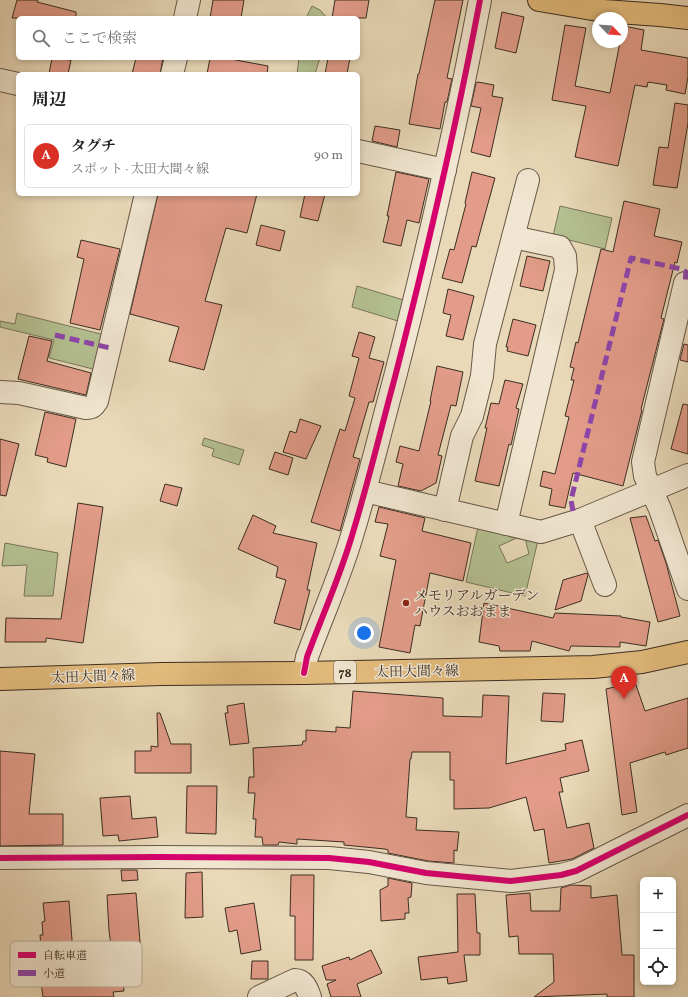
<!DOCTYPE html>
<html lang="ja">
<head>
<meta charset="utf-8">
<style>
  body { margin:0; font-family:Vollkorn,"Noto Serif JP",serif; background:#f2f2f2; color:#222 }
  .controls { position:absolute; right:12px; bottom:12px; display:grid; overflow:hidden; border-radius:6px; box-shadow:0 2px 6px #0003 }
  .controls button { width:36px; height:36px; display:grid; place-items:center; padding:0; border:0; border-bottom:1px solid #e0e0e0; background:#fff; color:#222; font:20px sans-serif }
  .compass { position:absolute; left:592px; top:12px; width:36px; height:36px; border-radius:50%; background:#fff; box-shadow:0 2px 6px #0003; rotate:115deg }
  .you { position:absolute; left:364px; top:633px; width:14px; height:14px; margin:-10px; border:3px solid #fff; border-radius:50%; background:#1a73e8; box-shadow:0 0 0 6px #1a73e833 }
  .badge { display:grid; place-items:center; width:26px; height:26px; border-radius:50%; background:#d93025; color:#fff; font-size:13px; font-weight:700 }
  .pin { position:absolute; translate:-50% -33px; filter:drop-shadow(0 1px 2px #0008) }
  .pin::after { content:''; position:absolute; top:21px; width:14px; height:12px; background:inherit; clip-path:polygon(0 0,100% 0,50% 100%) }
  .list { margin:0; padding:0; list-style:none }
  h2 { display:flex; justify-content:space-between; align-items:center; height:52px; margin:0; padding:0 16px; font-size:17px }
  h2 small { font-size:13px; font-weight:400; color:#767676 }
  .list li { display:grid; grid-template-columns:26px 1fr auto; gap:12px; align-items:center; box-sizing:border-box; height:64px; margin:0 8px 8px; padding:0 8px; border:1px solid #e0e0e0; border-radius:6px }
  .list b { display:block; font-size:15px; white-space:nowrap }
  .list p { margin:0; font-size:13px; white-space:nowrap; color:#767676 }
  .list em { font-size:13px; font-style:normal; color:#767676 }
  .icon { flex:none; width:22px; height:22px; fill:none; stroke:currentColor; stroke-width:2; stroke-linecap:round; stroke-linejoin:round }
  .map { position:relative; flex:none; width:688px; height:997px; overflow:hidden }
  .search { position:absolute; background:#fff; box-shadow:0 2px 6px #0003; left:16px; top:16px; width:344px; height:44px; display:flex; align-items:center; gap:10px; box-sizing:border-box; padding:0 14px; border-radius:6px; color:#767676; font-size:15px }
  .panel { position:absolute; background:#fff; box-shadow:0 2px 6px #0003; left:16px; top:72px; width:344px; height:124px; border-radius:6px }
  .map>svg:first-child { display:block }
  .green { fill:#b4c091; stroke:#787659 }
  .building { fill:#e29c89; stroke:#3c2d21 }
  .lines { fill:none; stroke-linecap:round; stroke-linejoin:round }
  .street-casing { stroke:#675847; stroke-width:24 }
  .primary-casing { stroke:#3c2d21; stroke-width:24 }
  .street { stroke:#f1e6d1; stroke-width:22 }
  .primary { stroke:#e4bc7c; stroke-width:22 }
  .quiet { stroke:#8e44ad; stroke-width:5; stroke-dasharray:10 5; stroke-linecap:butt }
  .cycleway-casing { stroke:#f1e6d1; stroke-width:8 }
  .cycleway { stroke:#d6006c; stroke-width:6 }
  .poi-dot { fill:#8f2418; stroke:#f1e6d1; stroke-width:1.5 }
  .labels { text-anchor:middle; stroke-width:3; stroke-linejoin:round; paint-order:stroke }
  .shield { fill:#f1e6d1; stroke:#726456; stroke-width:1 }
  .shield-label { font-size:13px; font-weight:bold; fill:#3c2d21 }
  .poi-label { font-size:14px; fill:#3c2d21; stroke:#f1e6d1; text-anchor:start }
  .street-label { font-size:14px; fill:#3c2d21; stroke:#f1e6d1 }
  .key { fill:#f1e6d1; stroke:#bbae9c; stroke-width:1 }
  .key-label { font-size:11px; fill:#3c2d21 }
</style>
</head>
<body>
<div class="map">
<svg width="688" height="997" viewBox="0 0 688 997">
  <rect width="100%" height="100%" fill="#e9d9b8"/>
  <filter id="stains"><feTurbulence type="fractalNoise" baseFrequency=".005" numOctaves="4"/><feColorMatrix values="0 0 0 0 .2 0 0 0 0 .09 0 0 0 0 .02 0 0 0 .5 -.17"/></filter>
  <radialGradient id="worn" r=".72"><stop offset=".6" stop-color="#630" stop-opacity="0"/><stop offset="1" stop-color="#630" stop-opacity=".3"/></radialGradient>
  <g class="green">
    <polygon points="312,6 320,10 327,18 306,18"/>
    <polygon points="299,58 320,58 315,74 297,74"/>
    <polygon points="560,206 612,218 605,249 553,236"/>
    <polygon points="357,286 407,301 401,322 352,307"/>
    <polygon points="17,313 105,335 97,370 49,358 54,340 0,327 0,321 15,324"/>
    <polygon points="204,438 244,450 239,465 212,456 214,449 202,445"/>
    <polygon points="478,527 519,537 499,546 507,563 529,554 525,538 538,540 525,596 466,582"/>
    <polygon points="5,543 58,553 53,596 24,596 27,565 2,566"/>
  </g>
  <g class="building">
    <polygon points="17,0 38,0 37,2 76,12 76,18 12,18"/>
    <polygon points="213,0 244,0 241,18 210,18"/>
    <polygon points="335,0 369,0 366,18 332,18"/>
    <polygon points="435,0 463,0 447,78 452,79 447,102 445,102 440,129 409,124 418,74 419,74"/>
    <polygon points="502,12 524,17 516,53 495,48"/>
    <polygon points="565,25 586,28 575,86 610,93 620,42 622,42 624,26 644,30 641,50 688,58 688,77 685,94 666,90 667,85 648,82 647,87 635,85 618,166 575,157 586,106 552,100"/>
    <polygon points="52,58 71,60 68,74 49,74"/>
    <polygon points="136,58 163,58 160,74 132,74"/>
    <polygon points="210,58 225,58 268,66 267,74 207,74"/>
    <polygon points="328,58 350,58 347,74 325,74"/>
    <polygon points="478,82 494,85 492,96 503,98 490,157 471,152 481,108 471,106 476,83"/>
    <polygon points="675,103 688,105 688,123 677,188 653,185 659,147 668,148"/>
    <polygon points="375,126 400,130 397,147 372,141"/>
    <polygon points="396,172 429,179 419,223 407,220 401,246 383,242 389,216 387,216"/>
    <polygon points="472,172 495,178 476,247 472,246 462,283 442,278 450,249 454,250 466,204 465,203"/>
    <polygon points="158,194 257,194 247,233 226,228 205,301 222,305 204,370 169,361 179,327 130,314"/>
    <polygon points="305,194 325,194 318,221 300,217"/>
    <polygon points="624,201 660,209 654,236 682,242 677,263 675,262 661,318 664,319 641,409 642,410 623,486 573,473 565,508 549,505 552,489 540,486 543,471 555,474 569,417 565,416 574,380 571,380 574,368 570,367 576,342 578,343 601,249 613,252"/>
    <polygon points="261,225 285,231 280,251 256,245"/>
    <polygon points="81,240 120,249 100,330 70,323 84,259 77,257"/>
    <polygon points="527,256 550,261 543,291 520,286"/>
    <polygon points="448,289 474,296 463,340 446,336 451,315 443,313"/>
    <polygon points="513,319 536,325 528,356 507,351 508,347 506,347"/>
    <polygon points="359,332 375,337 369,358 384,362 373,402 369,402 353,457 360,459 340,531 311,522 339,432 340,429 345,431 355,398 349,396 359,358 352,356"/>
    <polygon points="29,336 52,341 47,361 91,373 86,395 18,379"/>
    <polygon points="684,344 688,345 688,362 680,360"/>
    <polygon points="437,366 463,372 456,406 451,405 438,455 442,456 436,483 421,491 398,486 403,464 396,462 400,446 419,451 431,401 430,401"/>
    <polygon points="505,380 523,384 516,408 519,409 511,445 509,444 499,486 475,481 487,428 485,428 491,403 499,404"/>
    <polygon points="683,404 688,405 688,454 671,449"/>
    <polygon points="45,412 76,419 66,467 47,462 48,458 35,455"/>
    <polygon points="300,419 321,426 306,459 283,452 290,431 296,433"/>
    <polygon points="0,439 19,444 6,496 0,495"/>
    <polygon points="275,452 293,458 288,475 269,469"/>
    <polygon points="165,484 182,488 177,506 160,501"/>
    <polygon points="78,503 103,507 83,643 46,638 46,642 5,642 6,618 61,619"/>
    <polygon points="379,507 425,518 422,531 471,543 463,581 430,573 420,626 415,625 410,653 379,647 396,560 380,556 388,524 375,522"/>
    <polygon points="253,515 276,526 273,533 317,543 307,590 310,590 300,630 274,623 286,580 276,577 278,567 238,549"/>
    <polygon points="646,516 655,541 658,540 666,563 680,616 658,622 630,518"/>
    <polygon points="587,573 588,575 581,601 555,610 563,580"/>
    <polygon points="484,603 553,618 555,613 621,616 621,617 650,622 646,646 620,642 620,647 571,646 569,651 532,641 530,651 500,651 499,646 479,642"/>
    <polygon points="635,682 645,711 688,698 688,748 666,755 665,752 630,763 637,812 622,815 606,689"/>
    <polygon points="353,691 443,698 443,716 482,717 483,695 509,696 506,764 566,750 565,744 582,740 589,771 560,778 563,792 559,792 567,828 589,823 594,848 572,859 549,863 544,829 534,831 526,797 489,808 454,809 454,780 450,780 450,752 412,752 411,759 410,759 406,817 417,818 416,830 459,832 457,851 454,850 454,863 428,861 388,853 388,850 385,849 344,845 344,842 297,839 297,844 279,842 278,845 263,845 262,837 255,837 256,819 253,819 255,793 248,793 249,777 254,777 253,748 302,745 303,741 306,741 306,730 336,732 336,727 350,728"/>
    <polygon points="543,693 565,694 563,722 541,721"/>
    <polygon points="244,703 249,743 230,745 225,713 228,713 227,706"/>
    <polygon points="157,713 160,713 171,744 191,744 191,773 135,773 135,751 151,751 151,746 158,747"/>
    <polygon points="0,751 35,754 29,814 63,814 63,845 0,846"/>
    <polygon points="187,786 217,786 216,834 186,833"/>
    <polygon points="130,796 132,819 156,817 158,837 119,841 118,835 103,836 100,798"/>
    <polygon points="121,870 137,870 138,880 122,881"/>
    <polygon points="202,872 203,917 185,918 186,873"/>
    <polygon points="291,875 314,875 313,960 295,960 295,916 290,916"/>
    <polygon points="388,878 412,883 411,897 408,898 409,913 405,913 405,919 381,921 380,890 388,886"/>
    <polygon points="571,885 591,886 591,898 617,895 622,955 634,955 634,997 607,997 607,994 534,997 554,982 553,954 519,954 518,936 509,937 506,895 530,893 531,911 560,911 561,888"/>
    <polygon points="136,893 141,954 132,955 132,958 113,960 109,931 107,895"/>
    <polygon points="457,894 475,894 477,933 480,933 480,955 464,955 467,981 448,984 447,977 421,980 418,957 458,952"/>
    <polygon points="69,901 75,979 122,974 124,991 113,992 114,997 43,997 38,961 42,960 40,935 43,935 42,922 45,921 43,903"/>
    <polygon points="254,903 261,950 241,954 237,930 229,932 225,908"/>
    <polygon points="371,950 382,973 357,984 361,997 331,997 327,984 336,980 326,980 322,966 349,957 350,960"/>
    <polygon points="252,961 268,961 268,979 251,979"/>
  </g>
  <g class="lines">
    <g class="street-casing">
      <g id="street">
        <polyline points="185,18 189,0"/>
        <polyline points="172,74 176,58"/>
        <polyline points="0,80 18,84"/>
        <polyline points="358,151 445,170"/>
        <polyline points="685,283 643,462 645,476 660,509 688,589"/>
        <path d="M 0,392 L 19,393 L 86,408 C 92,408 94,406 97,401 L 146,194"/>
        <polyline points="365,491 541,532 580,520 688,475"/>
        <polyline points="445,510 462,436 472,416 482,376 485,344 528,180"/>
        <polyline points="580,520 605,585"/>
        <polyline points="506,524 566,270 565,256 560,247 513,237"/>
        <path d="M 304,673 L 307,657 C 321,619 338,581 350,542 C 367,488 380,432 395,377 C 427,252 456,127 480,0"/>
        <polyline points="0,858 157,857 329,858 369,862 426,873 511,881 561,875 576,871 688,815"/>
        <path d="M 259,997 L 295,980 C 304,980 307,989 310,997"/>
      </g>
    </g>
    <g class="primary-casing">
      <g id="primary">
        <polyline points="539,0 604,11 660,15 688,18"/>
        <polyline points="0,679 162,674 304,673 593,667 642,662 688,652"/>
      </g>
    </g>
    <use href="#street" class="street"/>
    <use href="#primary" class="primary"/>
    <g class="quiet">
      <polyline points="55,335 110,348"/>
      <polyline points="573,511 571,500 631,258 681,269 686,272 685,283"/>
    </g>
    <g class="cycleway-casing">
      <g id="cycleway">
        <path d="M 304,673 L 307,657 C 321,619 338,581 350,542 C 367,488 380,432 395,377 C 427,252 456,127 480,0"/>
        <polyline points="0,858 157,857 329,858 369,862 426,873 511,881 561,875 576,871 688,815"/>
      </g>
    </g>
    <use href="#cycleway" class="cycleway"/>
  </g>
  <circle class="poi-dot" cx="406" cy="603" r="4"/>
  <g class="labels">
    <rect class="shield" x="334" y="661" width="22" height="22" rx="3"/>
    <g class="shield-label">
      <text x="345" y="677">78</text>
    </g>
    <g class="poi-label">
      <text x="414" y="600">メモリアルガーデン<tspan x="414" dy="16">ハウスおおまま</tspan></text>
    </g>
    <g class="street-label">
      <text transform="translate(417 671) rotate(-1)" y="5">太田大間々線</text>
      <text transform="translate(93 676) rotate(-2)" y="5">太田大間々線</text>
    </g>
  </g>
  <rect x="10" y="941" width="132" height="46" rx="6" class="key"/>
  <rect x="18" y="952" width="18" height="6" fill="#d6006c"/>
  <rect x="18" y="970" width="18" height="6" fill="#8e44ad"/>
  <g class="key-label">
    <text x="43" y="959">自転車道</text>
    <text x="43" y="977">小道</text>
  </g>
  <rect width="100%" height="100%" filter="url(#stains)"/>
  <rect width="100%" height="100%" fill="url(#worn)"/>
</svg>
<div class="controls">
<button>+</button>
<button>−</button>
<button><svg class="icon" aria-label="locate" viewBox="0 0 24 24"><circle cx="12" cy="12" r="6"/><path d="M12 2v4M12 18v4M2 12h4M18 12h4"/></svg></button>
</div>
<svg class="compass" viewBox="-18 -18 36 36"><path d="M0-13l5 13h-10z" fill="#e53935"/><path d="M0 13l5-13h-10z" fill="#767676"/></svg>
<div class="you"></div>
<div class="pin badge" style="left:624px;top:699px">A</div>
<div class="search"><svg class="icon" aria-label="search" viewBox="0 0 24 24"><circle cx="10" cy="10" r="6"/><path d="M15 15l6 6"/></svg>ここで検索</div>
<section class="panel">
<h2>周辺<small></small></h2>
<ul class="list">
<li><span class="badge">A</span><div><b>タグチ</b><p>スポット · 太田大間々線</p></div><em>90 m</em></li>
</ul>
</section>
</div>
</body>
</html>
